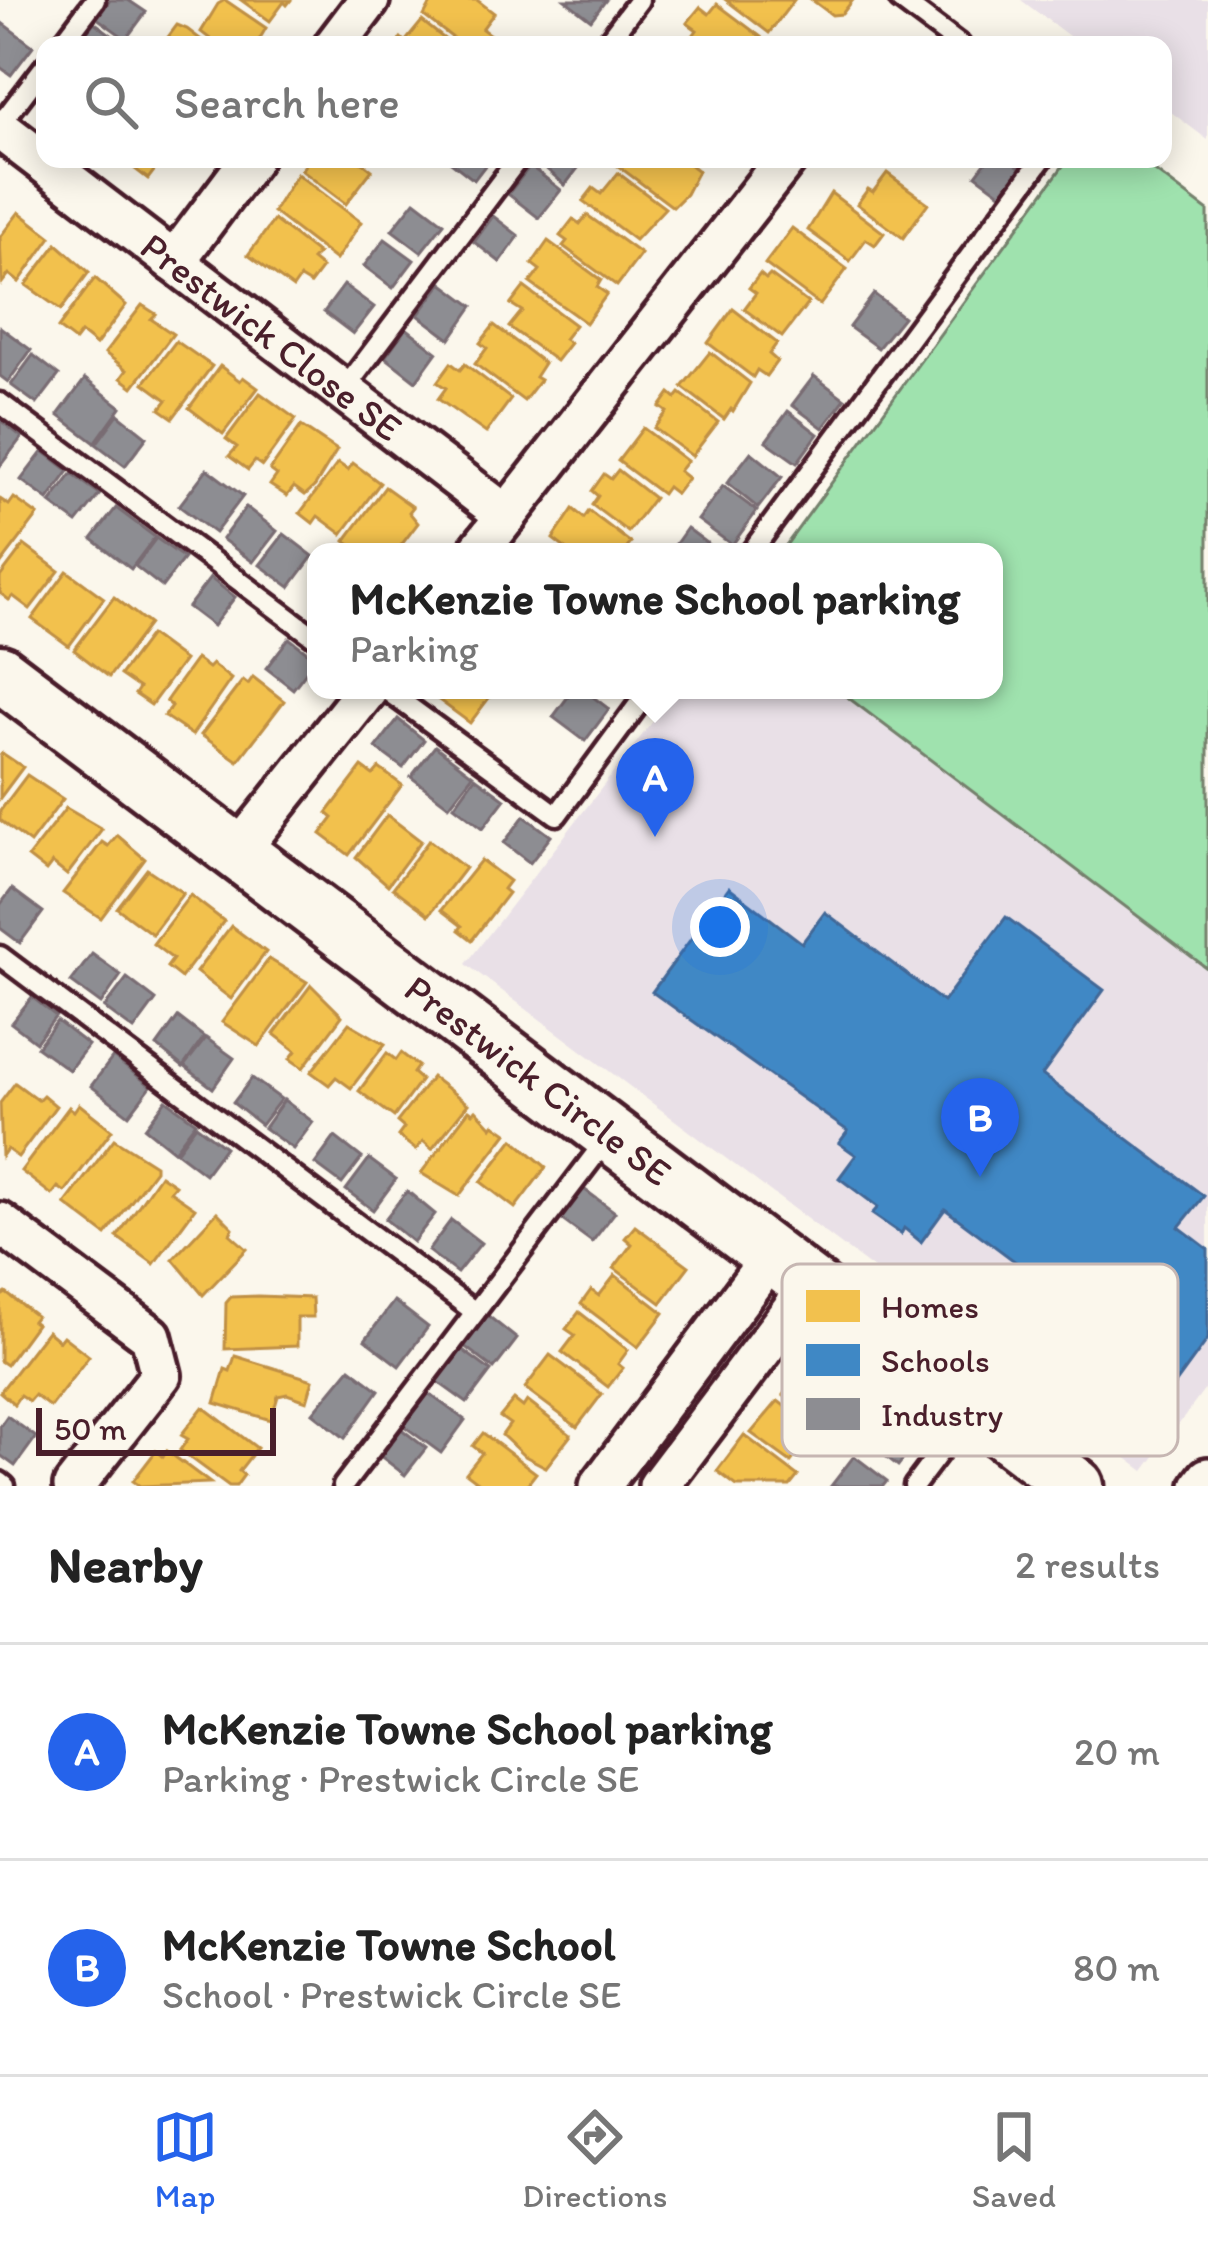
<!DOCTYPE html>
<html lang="en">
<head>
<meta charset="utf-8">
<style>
  body { margin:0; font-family:Itim,sans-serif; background:#f2f2f2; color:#222 }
  .scale { position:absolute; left:36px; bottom:30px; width:240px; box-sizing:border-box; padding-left:12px; border:6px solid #4a1f2b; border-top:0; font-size:33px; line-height:42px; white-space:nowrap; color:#4a1f2b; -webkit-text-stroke:9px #fbf7ec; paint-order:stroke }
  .you { position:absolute; left:720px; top:927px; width:42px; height:42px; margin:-30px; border:9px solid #fff; border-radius:50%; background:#1a73e8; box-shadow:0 0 0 18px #1a73e833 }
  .badge { display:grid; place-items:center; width:78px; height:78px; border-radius:50%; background:#2563eb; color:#fff; font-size:39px; font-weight:700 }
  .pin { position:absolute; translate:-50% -99px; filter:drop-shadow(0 3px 6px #0008) }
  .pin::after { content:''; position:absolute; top:63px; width:42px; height:36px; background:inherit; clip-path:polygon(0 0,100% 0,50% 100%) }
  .popup { position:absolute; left:307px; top:543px; width:696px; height:156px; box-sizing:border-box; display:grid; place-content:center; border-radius:24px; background:#fff; filter:drop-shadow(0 3px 9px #0005); font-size:39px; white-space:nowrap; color:#767676 }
  .popup b { font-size:45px; color:#222 }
  .popup::after { content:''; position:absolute; left:50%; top:100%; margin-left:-24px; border:24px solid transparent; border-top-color:#fff }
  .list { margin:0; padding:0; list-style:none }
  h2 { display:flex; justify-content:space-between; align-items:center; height:156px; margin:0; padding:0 48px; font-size:51px }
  h2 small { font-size:39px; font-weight:400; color:#767676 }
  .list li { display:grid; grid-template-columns:78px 1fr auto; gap:36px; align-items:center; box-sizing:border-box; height:216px; padding:0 48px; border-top:3px solid #e0e0e0 }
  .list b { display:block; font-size:45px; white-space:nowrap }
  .list p { margin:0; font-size:39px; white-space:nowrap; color:#767676 }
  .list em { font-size:39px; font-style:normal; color:#767676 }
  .icon { flex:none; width:66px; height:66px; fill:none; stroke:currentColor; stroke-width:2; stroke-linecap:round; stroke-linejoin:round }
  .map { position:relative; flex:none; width:1208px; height:1486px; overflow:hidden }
  .search { position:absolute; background:#fff; box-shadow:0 6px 30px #0003; left:36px; right:36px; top:36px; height:132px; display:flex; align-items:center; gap:30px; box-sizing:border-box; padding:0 42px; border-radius:24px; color:#767676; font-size:45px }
  .sheet { height:588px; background:#fff }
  nav { display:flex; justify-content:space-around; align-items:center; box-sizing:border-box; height:168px; border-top:3px solid #e0e0e0; background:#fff; font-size:33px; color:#767676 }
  nav a { display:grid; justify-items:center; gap:6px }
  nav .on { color:#2563eb }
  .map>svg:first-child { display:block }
  .built { fill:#e9e0e7 }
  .green { fill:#9fe2ae; stroke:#74806c; stroke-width:3 }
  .homes { fill:#f2c14e; stroke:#c09044; stroke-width:3 }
  .schools { fill:#3f88c5; stroke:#426897; stroke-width:3 }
  .industry { fill:#8d8d92; stroke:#796c73; stroke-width:3 }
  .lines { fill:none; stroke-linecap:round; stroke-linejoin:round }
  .lane-casing { stroke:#4a1f2b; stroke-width:27 }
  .street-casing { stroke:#4a1f2b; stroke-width:48 }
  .secondary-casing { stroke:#4a1f2b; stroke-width:63 }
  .lane { stroke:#fbf7ec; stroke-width:18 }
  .street { stroke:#fbf7ec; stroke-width:39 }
  .secondary { stroke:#fbf7ec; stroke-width:54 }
  .labels { text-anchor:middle; stroke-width:12; stroke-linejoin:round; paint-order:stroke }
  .street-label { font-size:39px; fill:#4a1f2b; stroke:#fbf7ec }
  .key { fill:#fbf7ec; stroke:#c6b6b2; stroke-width:3 }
  .key-label { font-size:33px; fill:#4a1f2b }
</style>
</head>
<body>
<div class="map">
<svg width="1208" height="1486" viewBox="0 0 1208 1486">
  <rect width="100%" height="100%" fill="#fbf7ec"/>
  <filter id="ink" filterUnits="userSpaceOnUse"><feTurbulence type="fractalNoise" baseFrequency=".00833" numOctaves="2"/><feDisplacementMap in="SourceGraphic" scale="24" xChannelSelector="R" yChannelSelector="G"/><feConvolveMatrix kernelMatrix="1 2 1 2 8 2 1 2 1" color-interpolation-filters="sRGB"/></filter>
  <g filter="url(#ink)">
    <g class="built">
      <polygon points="1021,0 1208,0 1208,140 1163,106 1163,45 1081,45"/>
      <polygon points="677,690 838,690 1208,969 1208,1385 1144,1471 466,964"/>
    </g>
    <polygon class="green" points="1068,159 1139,159 1208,211 1208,969 838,690 994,690 994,552 781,552"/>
    <g class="homes">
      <polygon points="225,0 266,28 256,45 218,45 201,32 218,4"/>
      <polygon points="241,0 291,0 287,5 284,2 270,21"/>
      <polygon points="433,0 477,0 494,13 482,29 493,37 487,45 462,45 424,16"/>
      <polygon points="726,0 794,0 769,33"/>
      <polygon points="812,0 853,0 842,14 832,15"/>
      <polygon points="717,4 761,37 754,45 702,45 692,37 697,30 687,23 700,7 709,14"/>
      <polygon points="422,21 452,45 396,45 401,38 405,42"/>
      <polygon points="177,25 187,29 208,45 162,45"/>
      <polygon points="122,159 163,159 148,179"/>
      <polygon points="310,159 358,159 372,170 346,204 301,170"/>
      <polygon points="683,159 698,171 686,194 673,207 610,160"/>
      <polygon points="618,173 665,208 635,240 583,201 593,188 601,194"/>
      <polygon points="887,173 928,203 903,238 857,204 868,189 873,192"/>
      <polygon points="297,174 361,222 336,260 273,212"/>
      <polygon points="831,193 884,233 875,245 866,239 850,261 808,230"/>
      <polygon points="19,212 51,237 19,282 9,274 2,283 0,237"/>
      <polygon points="587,215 641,254 617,286 563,246 567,241 560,236 573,219 580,224"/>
      <polygon points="274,220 318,254 312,260 322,268 310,284 300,278 293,288 248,255"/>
      <polygon points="792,228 847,269 820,305 765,264"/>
      <polygon points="548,241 601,280 597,287 607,294 586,323 530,283 540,270 532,264"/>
      <polygon points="57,244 89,272 61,310 26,285"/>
      <polygon points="760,274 766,279 770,275 808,303 782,337 744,309 756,293 749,288"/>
      <polygon points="95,278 126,305 96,345 81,333 75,341 58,328"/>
      <polygon points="524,287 575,325 564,339 570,343 556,361 509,327 522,311 511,304"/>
      <polygon points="142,305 156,314 151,319 173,334 133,387 121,378 127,370 105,353"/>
      <polygon points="733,309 777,343 769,354 777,361 766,376 757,370 753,377 708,343"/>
      <polygon points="494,325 544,363 535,377 540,380 524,401 475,364 487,348 480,343"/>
      <polygon points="176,341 212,366 173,418 160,409 167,400 144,383"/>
      <polygon points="710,352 750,383 733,411 731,409 724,419 682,387"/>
      <polygon points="451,363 460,370 465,364 511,399 486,433 438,399 446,388 437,382"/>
      <polygon points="220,366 240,381 243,377 258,388 223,434 189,408"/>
      <polygon points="260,393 296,419 262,466 255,461 248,470 229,456 237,447 226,439"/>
      <polygon points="670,393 676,398 680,393 718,422 692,456 654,428 667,412 660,407"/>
      <polygon points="301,426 337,450 315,486 305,495 294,487 287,496 270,485 277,475 270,470"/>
      <polygon points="643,428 687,461 679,471 688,478 676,494 667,487 662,494 618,461"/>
      <polygon points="338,463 348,470 353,463 380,483 342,534 318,516 313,523 300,513"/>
      <polygon points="618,470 654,498 628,532 592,505 598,496 592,491 604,474 611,479"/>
      <polygon points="385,487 413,507 409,512 418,523 396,552 359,552 345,541"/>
      <polygon points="14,498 38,515 0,565 0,499 9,505"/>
      <polygon points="573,509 584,518 589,511 631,543 624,552 570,552 553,539"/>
      <polygon points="24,545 59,571 30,609 13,596 9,600 0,593 0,577"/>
      <polygon points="67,571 104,598 69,646 32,619"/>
      <polygon points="114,597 149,624 109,677 74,650"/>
      <polygon points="150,635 184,660 151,705 135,694 139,688 120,675"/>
      <polygon points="196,659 208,668 212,664 231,679 192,735 164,716 172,706 166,701 170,695"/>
      <polygon points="253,677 284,701 238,761 201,735 243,680 248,684"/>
      <polygon points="436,690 495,690 470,723 432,695"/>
      <polygon points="2,753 23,767 0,798 0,756"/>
      <polygon points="362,767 373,775 379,768 402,785 349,855 321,834 333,818 327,813"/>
      <polygon points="27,775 63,799 30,843 0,820 0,811"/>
      <polygon points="66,808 102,829 67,875 52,863 46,871 28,857"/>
      <polygon points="387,815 421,841 388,885 356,857"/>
      <polygon points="117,835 145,859 101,918 63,893 102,842 108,846"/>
      <polygon points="429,840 465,868 429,915 393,888"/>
      <polygon points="481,860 509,881 503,889 508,893 472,940 459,930 462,926 441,910"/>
      <polygon points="147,869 183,893 152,934 117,908"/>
      <polygon points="190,895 224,921 181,978 167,967 173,959 153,944"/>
      <polygon points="231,926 266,952 231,999 196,972"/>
      <polygon points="269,959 307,982 259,1046 222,1022"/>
      <polygon points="311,985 342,1016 303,1068 290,1059 296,1051 274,1034"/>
      <polygon points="349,1023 385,1044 351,1088 336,1077 329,1085 311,1072"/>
      <polygon points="387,1053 396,1060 401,1053 418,1066 413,1073 421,1080 394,1117 359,1091"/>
      <polygon points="432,1077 468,1104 432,1149 423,1141 416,1150 398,1136 404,1128 397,1122"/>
      <polygon points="15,1083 38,1100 43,1095 56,1106 18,1157 7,1149 2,1156 0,1103"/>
      <polygon points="79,1104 112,1130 65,1192 58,1187 52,1195 21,1171 69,1107 74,1111"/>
      <polygon points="469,1110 473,1113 476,1110 492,1127 494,1124 507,1133 459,1196 421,1173"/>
      <polygon points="114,1139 155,1165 155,1170 106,1235 65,1204"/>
      <polygon points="513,1139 546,1167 515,1208 481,1182"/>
      <polygon points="160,1175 175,1185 170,1191 195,1208 154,1264 117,1237"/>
      <polygon points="217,1212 233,1228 230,1234 247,1249 203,1295 173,1259"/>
      <polygon points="635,1226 689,1266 661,1303 614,1268 632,1244 625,1238"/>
      <polygon points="615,1275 664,1313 638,1347 581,1304 591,1290 599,1296"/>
      <polygon points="6,1293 36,1316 32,1321 36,1324 6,1365 0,1361 0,1297"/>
      <polygon points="258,1296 312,1298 313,1317 297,1317 297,1346 225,1349 226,1303 231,1297"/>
      <polygon points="579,1312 628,1350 618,1364 623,1368 608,1387 562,1352 575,1335 566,1329"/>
      <polygon points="47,1331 59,1341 63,1336 89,1356 50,1407 34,1395 29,1401 20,1395 14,1404 0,1392"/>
      <polygon points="550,1355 602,1394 577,1427 525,1388"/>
      <polygon points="235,1356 313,1380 307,1401 287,1394 278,1396 271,1420 215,1403 225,1369 230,1371"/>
      <polygon points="808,1361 853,1394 845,1405 855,1412 842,1429 833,1422 827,1429 783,1395"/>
      <polygon points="514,1400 523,1407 527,1401 571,1435 546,1467 523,1455 502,1435 510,1424 500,1417"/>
      <polygon points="778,1401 816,1430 791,1462 751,1433"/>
      <polygon points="203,1407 257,1448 239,1471 244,1475 236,1486 229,1486 180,1450 188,1439 181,1435"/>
      <polygon points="483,1433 536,1473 526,1486 483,1486 466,1473 482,1453 473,1446"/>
      <polygon points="744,1435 798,1476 790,1486 737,1486 717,1471"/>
      <polygon points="156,1451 163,1457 167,1451 210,1483 140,1486 133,1481"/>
    </g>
    <polygon class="schools" points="729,887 802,943 825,912 943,1002 1006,917 1104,990 1042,1075 1204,1196 1179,1227 1208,1249 1208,1339 1170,1391 1114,1348 1120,1340 945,1209 921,1242 904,1228 901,1234 872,1214 878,1207 839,1178 856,1155 839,1143 848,1131 652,992"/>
    <g class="industry">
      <polygon points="110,0 128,0 146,12 126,39 97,18"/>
      <polygon points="565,0 606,0 591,20"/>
      <polygon points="94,22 125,45 77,45"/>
      <polygon points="2,23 33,46 11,75 0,67"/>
      <polygon points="447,159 490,159 474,180"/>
      <polygon points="535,159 585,159 565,185"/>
      <polygon points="988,159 1009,159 1022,169 1003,195 976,175"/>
      <polygon points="530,166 561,190 539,218 508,194"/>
      <polygon points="415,201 444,223 421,252 392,230"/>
      <polygon points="493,216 519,236 500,262 474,242"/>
      <polygon points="385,239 414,260 393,288 364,266"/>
      <polygon points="442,283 473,306 450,339 418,315"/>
      <polygon points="344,285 374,307 353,334 324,312"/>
      <polygon points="874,294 903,317 878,348 849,327"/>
      <polygon points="0,327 31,350 8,382 0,376"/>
      <polygon points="406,328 437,352 416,381 385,357"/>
      <polygon points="33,355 59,375 37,404 11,385"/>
      <polygon points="814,376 845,399 823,428 792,405"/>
      <polygon points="85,379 121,407 95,443 58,415"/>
      <polygon points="788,411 818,434 797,463 766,441"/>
      <polygon points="118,414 147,437 125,466 96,444"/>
      <polygon points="0,420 22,437 0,466"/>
      <polygon points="43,451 69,471 48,500 21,480"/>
      <polygon points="751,452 782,477 758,508 727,483"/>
      <polygon points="207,469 243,496 215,533 179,506"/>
      <polygon points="72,474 100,494 77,523 50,503"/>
      <polygon points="723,486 757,511 732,545 698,520"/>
      <polygon points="246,507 277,531 253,562 222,539"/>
      <polygon points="116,508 155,537 131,569 92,539"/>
      <polygon points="687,528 719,552 670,552"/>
      <polygon points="284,534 313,556 290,587 260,565"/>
      <polygon points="156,538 184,558 162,587 135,566"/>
      <polygon points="210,578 235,597 213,626 188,607"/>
      <polygon points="289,638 316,659 293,689 266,668"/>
      <polygon points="573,690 584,690 609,709 585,741 553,717"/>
      <polygon points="398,719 424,740 403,768 376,748"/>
      <polygon points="435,746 473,775 449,806 411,777"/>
      <polygon points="475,777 505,799 483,828 454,806"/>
      <polygon points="524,816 551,836 530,863 504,843"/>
      <polygon points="12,889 43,912 20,943 0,928 0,905"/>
      <polygon points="92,954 121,975 101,1004 71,982"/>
      <polygon points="127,978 156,1000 134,1030 104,1008"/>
      <polygon points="32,997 56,1016 36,1042 11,1023"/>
      <polygon points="178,1017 204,1037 183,1067 157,1046"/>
      <polygon points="57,1021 88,1045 69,1070 37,1047"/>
      <polygon points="206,1038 234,1058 213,1088 184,1066"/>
      <polygon points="113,1057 151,1086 129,1115 91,1086"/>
      <polygon points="252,1078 281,1099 261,1125 233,1103"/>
      <polygon points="166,1100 196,1122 174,1151 145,1128"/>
      <polygon points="284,1100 313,1122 293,1149 264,1128"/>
      <polygon points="196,1125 225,1147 205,1174 176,1152"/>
      <polygon points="335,1137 362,1158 342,1184 315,1164"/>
      <polygon points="369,1159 396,1179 373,1210 346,1190"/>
      <polygon points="581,1187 615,1212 592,1242 558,1217"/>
      <polygon points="407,1191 435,1214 413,1242 385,1219"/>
      <polygon points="451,1220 481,1243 457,1273 428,1251"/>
      <polygon points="394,1301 428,1327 399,1366 365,1340"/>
      <polygon points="487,1315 517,1339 494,1369 464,1346"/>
      <polygon points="460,1348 491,1371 467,1403 435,1380"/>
      <polygon points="350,1368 379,1390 345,1438 313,1413"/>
      <polygon points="428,1393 465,1420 441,1453 404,1426"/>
      <polygon points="7,1416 36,1437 15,1466 0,1455 0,1426"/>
      <polygon points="890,1418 918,1440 898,1466 870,1444"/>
      <polygon points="400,1428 426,1448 405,1475 379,1455"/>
      <polygon points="854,1456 887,1481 883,1486 831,1486"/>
    </g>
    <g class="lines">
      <g class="lane-casing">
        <g id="lane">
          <polyline points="900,0 960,45"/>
          <polyline points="61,45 95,0"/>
          <polyline points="605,45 639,0"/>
          <polyline points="0,125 45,66"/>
          <polyline points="343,391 518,159"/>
          <polyline points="0,403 316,638"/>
          <polyline points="751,552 1042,159"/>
          <polyline points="386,690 557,815 649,690"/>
          <polyline points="0,956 475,1312"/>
          <polyline points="0,1482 5,1486"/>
          <polyline points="343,1486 607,1139"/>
          <polyline points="914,1486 969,1413"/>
        </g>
      </g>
      <g class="street-casing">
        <g id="street">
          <polyline points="335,45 369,0"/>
          <path id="s1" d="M 0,129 L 507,516"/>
          <polyline points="174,262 251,159"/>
          <polyline points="478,552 786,159"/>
          <polyline points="237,853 367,690"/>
          <polyline points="0,1223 151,1336 161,1375 74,1486"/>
          <polyline points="600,1486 771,1257"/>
          <polyline points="659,1486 810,1286"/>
          <polyline points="1202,1486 1208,1478"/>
        </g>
      </g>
      <g class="secondary-casing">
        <g id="secondary">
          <path id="s2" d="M 0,673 L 1076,1486"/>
        </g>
      </g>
      <use href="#lane" class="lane"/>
      <use href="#street" class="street"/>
      <use href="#secondary" class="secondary"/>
    </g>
  </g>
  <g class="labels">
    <g class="street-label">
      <text dy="14" stroke="none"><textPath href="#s1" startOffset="342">Prestwick Close SE</textPath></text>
      <text dy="14" stroke="none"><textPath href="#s2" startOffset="675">Prestwick Circle SE</textPath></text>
    </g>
  </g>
  <rect x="782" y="1264" width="396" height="192" rx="18" class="key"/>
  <rect x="806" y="1290" width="54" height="32" fill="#f2c14e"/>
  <rect x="806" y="1344" width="54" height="32" fill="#3f88c5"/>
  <rect x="806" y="1398" width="54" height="32" fill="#8d8d92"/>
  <g class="key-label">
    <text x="881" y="1318">Homes</text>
    <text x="881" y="1372">Schools</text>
    <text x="881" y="1426">Industry</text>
  </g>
</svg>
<div class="scale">50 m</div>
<div class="you"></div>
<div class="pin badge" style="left:655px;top:837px">A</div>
<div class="popup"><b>McKenzie Towne School parking</b>Parking</div>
<div class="pin badge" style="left:980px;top:1177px">B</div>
<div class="search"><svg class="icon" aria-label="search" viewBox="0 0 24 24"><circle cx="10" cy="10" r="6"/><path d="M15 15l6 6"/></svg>Search here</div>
</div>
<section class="sheet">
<h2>Nearby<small>2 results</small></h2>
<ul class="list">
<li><span class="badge">A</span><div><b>McKenzie Towne School parking</b><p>Parking · Prestwick Circle SE</p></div><em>20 m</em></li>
<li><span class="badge">B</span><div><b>McKenzie Towne School</b><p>School · Prestwick Circle SE</p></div><em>80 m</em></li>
</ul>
</section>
<nav>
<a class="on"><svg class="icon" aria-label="map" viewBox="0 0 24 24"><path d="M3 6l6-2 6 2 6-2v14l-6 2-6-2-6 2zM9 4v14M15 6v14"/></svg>Map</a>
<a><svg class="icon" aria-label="directions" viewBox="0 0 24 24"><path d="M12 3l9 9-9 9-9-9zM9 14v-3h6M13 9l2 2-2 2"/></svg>Directions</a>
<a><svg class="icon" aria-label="saved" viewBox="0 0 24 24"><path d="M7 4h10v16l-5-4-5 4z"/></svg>Saved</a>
</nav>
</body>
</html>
